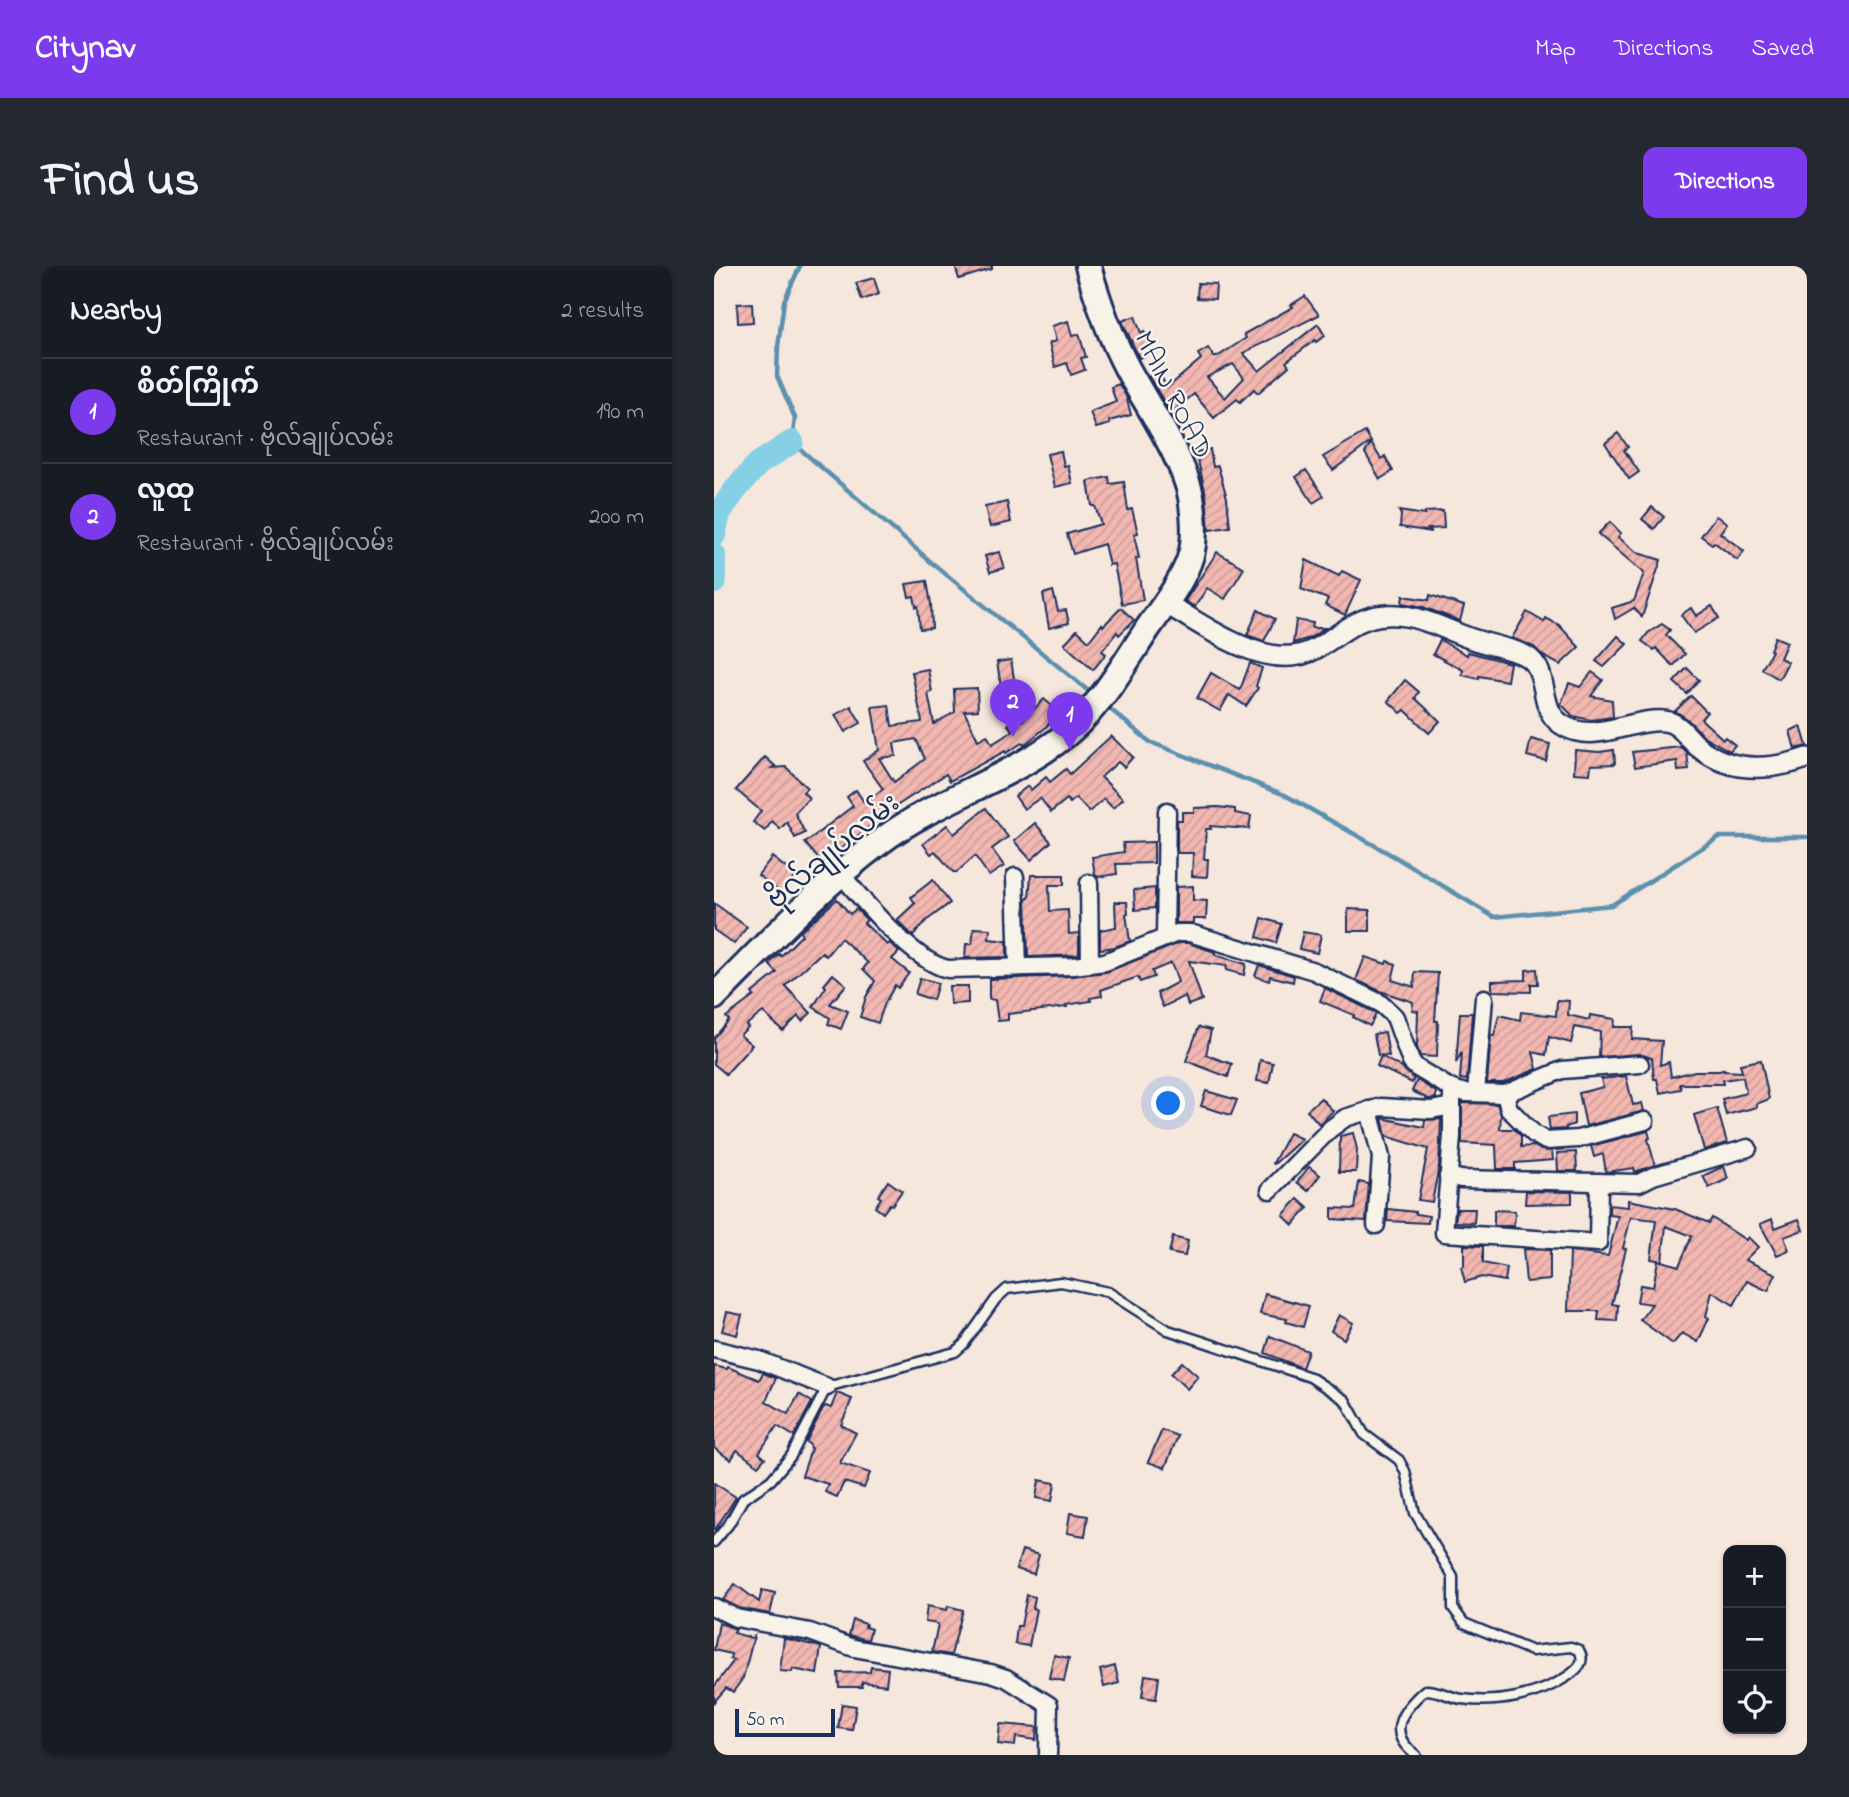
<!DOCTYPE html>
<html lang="en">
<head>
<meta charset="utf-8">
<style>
  body { margin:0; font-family:"Indie Flower","Noto Sans Myanmar",sans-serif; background:#242831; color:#f1f3f6 }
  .controls { position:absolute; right:21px; bottom:21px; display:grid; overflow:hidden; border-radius:14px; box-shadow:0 2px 5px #0004 }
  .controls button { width:63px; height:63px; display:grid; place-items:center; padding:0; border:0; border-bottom:2px solid #363941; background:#171b24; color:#f1f3f6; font:35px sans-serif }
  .scale { position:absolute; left:21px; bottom:18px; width:100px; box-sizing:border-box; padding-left:7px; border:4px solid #1b2f5e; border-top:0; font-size:19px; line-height:24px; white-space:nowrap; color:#1b2f5e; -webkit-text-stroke:5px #f7f3e8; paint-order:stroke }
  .you { position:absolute; left:455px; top:838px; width:24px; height:24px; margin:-18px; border:5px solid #fff; border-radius:50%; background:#1a73e8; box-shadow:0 0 0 10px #1a73e833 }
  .badge { display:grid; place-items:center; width:46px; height:46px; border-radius:50%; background:#7c3aed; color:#fff; font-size:23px; font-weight:700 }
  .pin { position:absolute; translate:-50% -58px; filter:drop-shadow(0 2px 4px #0008) }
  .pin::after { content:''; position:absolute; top:37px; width:24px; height:21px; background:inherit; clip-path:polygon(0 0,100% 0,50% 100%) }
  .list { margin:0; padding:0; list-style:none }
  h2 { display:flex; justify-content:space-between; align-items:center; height:91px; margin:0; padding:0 28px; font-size:30px }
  h2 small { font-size:23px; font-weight:400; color:#9ea1a6 }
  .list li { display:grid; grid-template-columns:46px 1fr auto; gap:21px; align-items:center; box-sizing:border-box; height:105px; padding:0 28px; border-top:2px solid #363941 }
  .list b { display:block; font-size:26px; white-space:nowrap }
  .list p { margin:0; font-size:23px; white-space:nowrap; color:#9ea1a6 }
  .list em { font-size:23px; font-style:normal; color:#9ea1a6 }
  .icon { flex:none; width:38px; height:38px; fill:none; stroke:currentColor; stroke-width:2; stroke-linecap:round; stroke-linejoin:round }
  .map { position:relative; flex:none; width:1093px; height:1489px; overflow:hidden; border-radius:14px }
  header { display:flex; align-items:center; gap:42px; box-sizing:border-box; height:98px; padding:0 35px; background:#7c3aed; color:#fff }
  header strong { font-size:33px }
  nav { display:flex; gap:38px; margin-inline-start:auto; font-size:24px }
  .intro { display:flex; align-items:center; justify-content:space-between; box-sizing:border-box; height:168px; padding:0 42px }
  h1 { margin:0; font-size:49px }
  .button { padding:18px 32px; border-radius:14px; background:#7c3aed; color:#fff; font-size:24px; font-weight:700 }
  main { display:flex; gap:42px; padding:0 42px }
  aside { flex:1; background:#171b24; border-radius:14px; box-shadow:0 2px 5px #0004 }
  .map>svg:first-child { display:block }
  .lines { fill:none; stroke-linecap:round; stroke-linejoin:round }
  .stream { stroke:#5b90af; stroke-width:4.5 }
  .river { stroke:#85d0e5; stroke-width:24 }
  .building { fill:url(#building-hatch); stroke:#1b2f5e; stroke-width:2; fill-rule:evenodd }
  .service-casing { stroke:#1b2f5e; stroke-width:13 }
  .minor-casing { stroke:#1b2f5e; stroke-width:21 }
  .tertiary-casing { stroke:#1b2f5e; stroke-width:24 }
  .primary-casing { stroke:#1b2f5e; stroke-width:30 }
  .service { stroke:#f7f3e8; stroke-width:8 }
  .minor { stroke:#f7f3e8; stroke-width:16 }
  .tertiary { stroke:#f7f3e8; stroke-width:19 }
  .primary { stroke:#f7f3e8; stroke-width:24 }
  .labels { text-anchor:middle; stroke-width:5; stroke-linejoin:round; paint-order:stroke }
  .street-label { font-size:28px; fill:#1b2f5e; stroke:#f7f3e8 }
</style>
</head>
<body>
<header>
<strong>Citynav</strong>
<nav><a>Map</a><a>Directions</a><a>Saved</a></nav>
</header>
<div class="intro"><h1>Find us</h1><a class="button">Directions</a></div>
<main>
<aside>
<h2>Nearby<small>2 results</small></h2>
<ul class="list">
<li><span class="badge">1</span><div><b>စိတ်ကြိုက်</b><p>Restaurant · ဗိုလ်‌ချုပ်‌လမ်း</p></div><em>190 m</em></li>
<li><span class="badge">2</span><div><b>လူထု</b><p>Restaurant · ဗိုလ်‌ချုပ်‌လမ်း</p></div><em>200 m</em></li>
</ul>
</aside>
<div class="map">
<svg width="1093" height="1489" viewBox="0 0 1093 1489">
  <defs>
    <pattern id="building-hatch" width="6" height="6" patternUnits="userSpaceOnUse" patternTransform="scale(1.75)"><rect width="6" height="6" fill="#f2b7b0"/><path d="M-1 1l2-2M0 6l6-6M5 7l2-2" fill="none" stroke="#cf9e9a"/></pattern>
  </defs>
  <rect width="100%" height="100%" fill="#f6e7dd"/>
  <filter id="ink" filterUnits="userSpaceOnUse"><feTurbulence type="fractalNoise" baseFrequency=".0143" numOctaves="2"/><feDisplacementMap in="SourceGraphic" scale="14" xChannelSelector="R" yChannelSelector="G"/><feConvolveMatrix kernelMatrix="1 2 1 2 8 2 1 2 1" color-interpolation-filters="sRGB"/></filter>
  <g filter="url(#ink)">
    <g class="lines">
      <g class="stream">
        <polyline points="86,0 70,35 64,81 63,110 81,152 78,176 217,296 378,428"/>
        <polyline points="390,438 436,476 571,529 683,592 780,651 898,639 1005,571 1093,571"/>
      </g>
      <g class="river">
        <polyline points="0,269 5,247 22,223 44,198 78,176"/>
        <polyline points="0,289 0,316"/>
      </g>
    </g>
    <g class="building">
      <polygon points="241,0 278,0 278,3 245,13"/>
      <polygon points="160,12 165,28 148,34 142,17"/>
      <polygon points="484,17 502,18 501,33 483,32"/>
      <path d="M 591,30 L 605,49 L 529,87 L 545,105 L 604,58 L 611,70 L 602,76 L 601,74 L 572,96 L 575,100 L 544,127 L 540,123 L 526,136 L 523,133 L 500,152 L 480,128 L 457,147 L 435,111 L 445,106 L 453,122 L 487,93 L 484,88 L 494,82 L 500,91 L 503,91 L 532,72 L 530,68 L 579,41 L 577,39 ZM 519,98 L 530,112 L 511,132 L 493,111 Z"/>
      <polygon points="38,37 39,56 24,57 23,38"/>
      <polygon points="421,50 427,67 430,65 439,86 425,92 408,55"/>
      <polygon points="354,55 358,70 365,68 372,91 367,92 371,104 357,109 353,97 341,101 335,77 342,75 338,60"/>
      <polygon points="405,118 412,130 417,149 395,155 396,158 382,162 376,146 402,136 397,121"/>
      <polygon points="651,166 657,176 619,204 609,191"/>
      <polygon points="904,167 914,181 910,184 925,206 915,213 891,177"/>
      <polygon points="657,177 667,193 671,190 679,205 666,213 651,187"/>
      <polygon points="496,183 499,201 504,200 513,232 516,261 495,264 492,229 482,186"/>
      <polygon points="347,185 350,200 354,199 358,217 341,221 333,188"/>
      <polygon points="592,204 610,230 599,237 582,211"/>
      <polygon points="395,211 396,218 410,216 414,244 418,243 424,267 420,268 425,292 422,293 429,334 408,338 400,298 395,299 390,278 359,288 353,268 387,258 381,240 378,240 374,215"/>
      <polygon points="293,236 297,256 276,261 271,241"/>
      <polygon points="938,241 950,251 940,263 928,253"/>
      <polygon points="685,245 711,249 711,246 729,245 730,262 714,263 718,266 686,261 687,249"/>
      <polygon points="1002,250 1013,257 1006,267 1030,285 1023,294 1000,276 998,278 987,270"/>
      <polygon points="896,256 907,267 904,271 924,287 947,294 928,351 920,342 901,353 898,342 920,335 930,307 884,268"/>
      <polygon points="285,286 290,302 276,306 271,290"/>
      <polygon points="503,286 530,302 511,333 493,322 481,341 471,335"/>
      <polygon points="592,294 625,310 628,305 647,314 631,349 611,339 614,333 587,323"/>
      <polygon points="213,315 217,338 218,362 206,363 204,340 202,341 200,330 195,331 192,318"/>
      <polygon points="339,325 344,345 352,344 355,357 335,362 329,328"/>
      <polygon points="716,329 750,340 746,355 709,341 688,337 689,330 715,334"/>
      <polygon points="998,340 1005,352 980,367 967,349 977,342 982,350"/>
      <polygon points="407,342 420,354 405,369 403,366 388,385 392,388 379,404 350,378 363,364 375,375 388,358 389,360"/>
      <polygon points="544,344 561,353 550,375 533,369"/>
      <polygon points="813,346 830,356 832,352 845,359 865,381 846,399 829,390 820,381 798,372"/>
      <polygon points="582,354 599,357 598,362 611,362 596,372 579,377"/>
      <polygon points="948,358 956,364 952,369 971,388 959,400 942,382 940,384 928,375 934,367"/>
      <polygon points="904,370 913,378 890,401 882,395"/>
      <polygon points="1061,371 1073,376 1066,392 1074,396 1065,413 1048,403 1058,385 1056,384"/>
      <polygon points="726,374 753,389 754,386 796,397 793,415 765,410 765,413 748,409 749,404 719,388"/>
      <polygon points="297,394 302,425 288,427 283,396"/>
      <polygon points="536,397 548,402 542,420 544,422 532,440 515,429 506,445 483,432 497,407 526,424"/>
      <polygon points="973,402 985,414 973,428 960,416"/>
      <path d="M 214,403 L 218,426 L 214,427 L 220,458 L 241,446 L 240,423 L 263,422 L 264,444 L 250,445 L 264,474 L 273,469 L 278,478 L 299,465 L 294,459 L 304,450 L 308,455 L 330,433 L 345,446 L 331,462 L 310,479 L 308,477 L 292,487 L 291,485 L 236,515 L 232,508 L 184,539 L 108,597 L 91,577 L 139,540 L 133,531 L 142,524 L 150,536 L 169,523 L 149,495 L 165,484 L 158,441 L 175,439 L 178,460 L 208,456 L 198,406 ZM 202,473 L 211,493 L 180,516 L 165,492 L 182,490 L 180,477 Z"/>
      <polygon points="878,406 889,414 877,430 898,434 899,451 877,454 859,450 847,438 855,417 866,421"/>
      <polygon points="691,414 705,426 701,432 726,455 715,467 691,444 687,447 674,435"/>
      <polygon points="977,430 993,446 987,453 1009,473 1011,471 1021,479 1016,485 991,471 972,452 961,445"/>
      <polygon points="137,440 147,457 131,466 121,449"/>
      <polygon points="1087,460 1093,480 1081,483 1076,465"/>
      <polygon points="397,470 419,491 410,501 404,496 387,511 409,533 399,542 390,533 375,546 362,532 356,537 353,533 337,546 326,532 310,543 301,530 314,520 317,524 332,511 336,516 352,503 356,508"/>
      <polygon points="817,473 836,478 832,495 813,490"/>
      <polygon points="967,481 973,487 975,504 964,505 963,495 921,501 918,486"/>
      <polygon points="861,484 885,486 900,484 901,498 877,499 876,508 860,507"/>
      <polygon points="51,491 61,500 58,502 72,501 93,522 89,526 95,532 81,547 91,567 81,572 73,556 66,563 58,555 51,565 39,556 47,545 22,524"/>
      <polygon points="504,541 521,543 521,547 537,550 535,563 496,560 497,563 492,563 490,593 494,593 493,611 478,610 479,587 463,587 463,554 468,554 468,546 480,546 480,542"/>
      <polygon points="272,542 294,571 278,583 290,600 275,610 261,590 243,606 239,606 221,585 217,588 209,578 233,559 240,568"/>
      <polygon points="321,557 337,576 317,594 300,575"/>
      <polygon points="440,576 440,597 402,598 403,608 384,611 381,608 378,591 410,586 409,577"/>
      <polygon points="58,591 82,610 67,627 44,609"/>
      <polygon points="317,609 350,609 350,619 335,619 336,645 354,644 355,668 365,667 365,689 314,691 312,633 315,632"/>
      <polygon points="219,614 236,637 212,655 199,670 183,654 201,637 197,631"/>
      <polygon points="479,620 479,634 493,635 492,653 479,653 479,657 462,657 462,621"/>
      <polygon points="441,622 441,642 421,644 420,624"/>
      <polygon points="123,633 136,648 142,643 153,654 150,657 173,679 176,677 185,686 178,693 195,707 184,722 181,719 171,737 164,757 146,751 152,731 161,715 149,703 154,697 127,672 112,690 108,686 71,720 97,747 88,755 84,750 69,765 49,746 32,759 34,761 26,769 38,779 12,808 0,798 0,772 15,754 12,751 40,730 38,727 63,707 55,698 65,688 67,690 88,669 86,666"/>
      <polygon points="401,636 413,636 414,647 412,648 416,675 401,681 386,683 386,664 402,661"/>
      <polygon points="0,637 33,661 20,678 0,664"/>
      <polygon points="634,643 656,644 656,665 634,665"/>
      <polygon points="548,652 568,658 562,677 543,671"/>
      <polygon points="260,662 276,663 275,673 293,675 293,691 251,692 252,678 258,678"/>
      <polygon points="589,666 607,669 603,687 585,683"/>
      <polygon points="466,677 474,677 501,686 501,689 532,698 530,709 512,704 513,700 475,695 488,734 474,739 471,730 449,741 443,727 464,716 457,697 438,705 440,711 426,716 424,711 387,724 388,730 376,732 377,735 352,739 353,741 294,748 294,754 284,755 281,734 275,733 275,713 359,710 392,706"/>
      <polygon points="651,691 672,698 673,695 682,698 678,714 700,721 701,706 724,707 721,755 724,755 723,791 706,790 703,781 704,745 698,744 699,736 666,725 642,714"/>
      <polygon points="545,699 580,710 579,716 556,710 555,715 541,710"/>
      <polygon points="823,703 824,718 817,718 817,726 778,725 778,715 812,714 812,704"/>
      <polygon points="119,708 132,719 116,738 134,745 127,763 114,758 116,752 99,741 112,721 110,719"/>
      <polygon points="206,712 224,717 219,734 201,728"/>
      <polygon points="235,720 254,720 254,737 236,738"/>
      <polygon points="611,722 660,746 662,748 656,760 639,751 640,749 606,735"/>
      <polygon points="843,734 855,735 854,749 875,754 876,749 901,753 900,761 919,761 918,773 948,775 946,799 955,796 957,811 981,805 1006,805 1010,803 1010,805 1028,806 1026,798 1047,794 1055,833 1042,838 1043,841 1012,849 1008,833 1032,827 1029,811 1009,814 1009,818 966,818 967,823 946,827 943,813 940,813 938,792 925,788 885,791 886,766 861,761 857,777 835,771 832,789 819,786 823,803 789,817 773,817 777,769 780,770 785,749 806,754 807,746 842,750"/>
      <polygon points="746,747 758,747 753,814 746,813 748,786 742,797"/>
      <polygon points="485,761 497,764 492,789 518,798 514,811 472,795"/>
      <polygon points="671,766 675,790 664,789 660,768"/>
      <polygon points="667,790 688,802 700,813 698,817 663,800"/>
      <polygon points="546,794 559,797 555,817 543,815"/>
      <polygon points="912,810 919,839 928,837 930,845 872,860 865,827 889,821 887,813"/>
      <polygon points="703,814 722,826 722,832 714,833 698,825"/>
      <polygon points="492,825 523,834 517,849 487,840"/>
      <polygon points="607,832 619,845 605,858 593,844"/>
      <polygon points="748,837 783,838 787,849 786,863 800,863 807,870 807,881 820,880 827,884 838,885 839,894 801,897 801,903 783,903 782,879 748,877"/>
      <polygon points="1003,842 1013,877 990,884 980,849"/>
      <polygon points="860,848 860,858 852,861 852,863 836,864 834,851"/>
      <polygon points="668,852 710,861 711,854 727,853 725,900 718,936 704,934 714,883 672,870"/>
      <polygon points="934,865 936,872 934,873 941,899 921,906 920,902 892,906 889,888 880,891 877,880"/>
      <polygon points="575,867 588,873 560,898 559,897"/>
      <polygon points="639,867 643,883 642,906 625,906 626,870"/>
      <polygon points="862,886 863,905 844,905 843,887"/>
      <polygon points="1010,900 1014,913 995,922 989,910"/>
      <polygon points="595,901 606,909 594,925 583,916"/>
      <polygon points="174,915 188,925 178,939 176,938 169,947 161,941 167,932 164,930"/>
      <polygon points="645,916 655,918 652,955 618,953 618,942 641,943"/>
      <polygon points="812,925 858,926 858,937 811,938"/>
      <polygon points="584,933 594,942 579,959 569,949"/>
      <polygon points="914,934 961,943 995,957 998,952 1032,974 1034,971 1044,981 1031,994 1062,1008 1054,1025 1033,1015 1020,1039 998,1026 992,1050 995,1052 984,1076 968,1067 959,1078 926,1054 938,1038 923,1036 926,1019 939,1021 944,994 965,1000 978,970 952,960 948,995 937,993 942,954 917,951 909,982 912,983 898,1038 904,1039 903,1055 884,1054 885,1045 854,1045 856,986 894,990 904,950 895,949 895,939 914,941"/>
      <polygon points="674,943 702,946 702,948 715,950 714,957 673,955"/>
      <polygon points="743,943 761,943 760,957 741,956"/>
      <polygon points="780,944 801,945 800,960 780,960"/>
      <polygon points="1058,953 1061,962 1085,953 1089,964 1070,971 1075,984 1063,989 1046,958"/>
      <polygon points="459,971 474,975 471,990 455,987"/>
      <polygon points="750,979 769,980 769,997 793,1002 791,1015 768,1011 751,1016 747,1001 750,1000"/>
      <polygon points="809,983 836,984 836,1014 812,1016"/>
      <polygon points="551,1028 595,1040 589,1061 572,1056 573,1053 546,1048"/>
      <polygon points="13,1046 28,1049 23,1069 8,1065"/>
      <polygon points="625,1049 639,1057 630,1073 617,1065"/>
      <polygon points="556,1070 594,1085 588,1102 551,1087"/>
      <polygon points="468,1096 484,1110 473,1123 457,1108"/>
      <polygon points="0,1100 13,1103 14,1101 45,1114 49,1107 62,1112 52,1135 74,1148 85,1128 98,1136 80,1170 63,1160 45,1187 51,1192 44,1200 23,1184 17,1194 0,1182"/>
      <polygon points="123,1127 138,1133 127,1159 142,1167 126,1197 156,1207 150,1222 130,1216 123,1231 111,1226 114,1218 88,1210 97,1183 96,1179 92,1176 109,1142 112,1140 117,1142"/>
      <polygon points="448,1164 464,1170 451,1202 434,1196"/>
      <polygon points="325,1214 341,1217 338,1235 322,1232"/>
      <polygon points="0,1217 22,1231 1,1264 0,1263"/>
      <polygon points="356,1247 374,1250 371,1270 353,1267"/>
      <polygon points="308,1284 325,1289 320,1308 302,1303"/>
      <polygon points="21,1318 45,1336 48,1324 61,1327 56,1348 25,1342 9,1334"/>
      <polygon points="313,1329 321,1331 319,1343 322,1343 315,1380 301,1378 303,1360 307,1360"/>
      <polygon points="213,1340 233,1344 234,1340 249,1344 237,1389 218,1386 224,1358 211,1356"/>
      <polygon points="139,1354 152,1358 151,1361 157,1363 154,1374 135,1369"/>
      <polygon points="5,1357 22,1363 20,1367 37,1372 40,1370 29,1412 19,1426 12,1422 0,1436 0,1421 20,1394 16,1393 17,1388 0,1384"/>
      <polygon points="70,1372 107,1381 103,1408 79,1403 78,1406 66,1405"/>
      <polygon points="340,1389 355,1392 350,1415 335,1412"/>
      <polygon points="401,1400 405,1417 390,1421 386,1404"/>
      <polygon points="157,1401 174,1403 172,1419 148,1416 148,1421 125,1421 124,1407 156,1406"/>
      <polygon points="431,1409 445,1411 442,1433 428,1431"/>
      <polygon points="128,1438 142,1440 138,1464 124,1462"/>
      <polygon points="286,1458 323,1461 322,1474 302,1471 301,1480 284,1478"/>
    </g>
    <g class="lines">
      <g class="service-casing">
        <path id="service" d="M 0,1276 L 15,1258 L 29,1233 L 57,1214 L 77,1190 L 113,1121 L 241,1086 L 250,1078 L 282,1033 L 293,1023 L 347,1016 L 394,1026 L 454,1064 L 596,1111 L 631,1134 L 650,1168 L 685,1194 L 691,1205 L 701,1247 L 739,1311 L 739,1342 L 750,1357 L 818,1385 L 857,1381 L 865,1384 C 872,1396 864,1403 854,1410 C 825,1430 783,1438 748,1433 C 735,1431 725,1424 711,1424 C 688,1444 671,1467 702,1489"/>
      </g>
      <g class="minor-casing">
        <g id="minor">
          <path d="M 127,608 C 149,635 200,696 234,703 L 359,700 L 391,696 L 463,667 L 476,667 L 600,705 L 666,737 L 681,751 L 697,796 L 703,802 L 738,823 L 752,827 L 791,828 L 848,804 L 926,798"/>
          <polyline points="301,611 304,701"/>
          <polyline points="375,617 376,698"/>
          <polyline points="451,671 453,545"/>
          <polyline points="738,823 738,870 730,967 884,977 885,916"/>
          <polyline points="762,827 770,732"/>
          <polyline points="791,828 795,843 820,868 832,875 864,873 931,855"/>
          <polyline points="655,844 667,891 662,959"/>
          <polyline points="734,910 747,913 925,917 939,910 1034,882"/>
          <polyline points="556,924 616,863 631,852 667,841 717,844 738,840"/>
          <polyline points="0,1083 45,1094 113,1121"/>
          <polyline points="0,1341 22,1352 96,1366 140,1382 277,1407 292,1412 335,1439 334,1489"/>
        </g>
      </g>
      <g class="tertiary-casing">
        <path id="tertiary" d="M 451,337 C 491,360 555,409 601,383 C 625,370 643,350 672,349 C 703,347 729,363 758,373 C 773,378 788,381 803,386 C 841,398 820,439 847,458 C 878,480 917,452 950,455 C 965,456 973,471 983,480 C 1015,507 1055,505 1093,492"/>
      </g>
      <g class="primary-casing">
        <path id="primary" d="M 0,731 C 53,678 106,621 166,576 C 220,535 287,516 341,477 C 382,448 407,403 434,362 C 449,340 469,316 477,289 C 482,270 480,250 477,231 C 470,193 433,139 414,104 C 396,70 384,36 374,0"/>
      </g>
      <use href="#service" class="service"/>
      <use href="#minor" class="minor"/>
      <use href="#tertiary" class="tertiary"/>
      <use href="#primary" class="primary"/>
    </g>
  </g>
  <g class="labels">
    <g class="street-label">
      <text transform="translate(461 128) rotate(63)" y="10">MAIN ROAD</text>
      <text transform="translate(118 584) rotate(-40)" y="10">ဗိုလ်‌ချုပ်‌လမ်း</text>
    </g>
  </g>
</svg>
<div class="controls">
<button>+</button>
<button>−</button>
<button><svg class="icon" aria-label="locate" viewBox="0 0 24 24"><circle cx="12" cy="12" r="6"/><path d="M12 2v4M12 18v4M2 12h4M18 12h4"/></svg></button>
</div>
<div class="scale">50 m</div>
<div class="you"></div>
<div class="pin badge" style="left:356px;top:484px">1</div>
<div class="pin badge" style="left:299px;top:471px">2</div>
</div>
</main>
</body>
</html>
